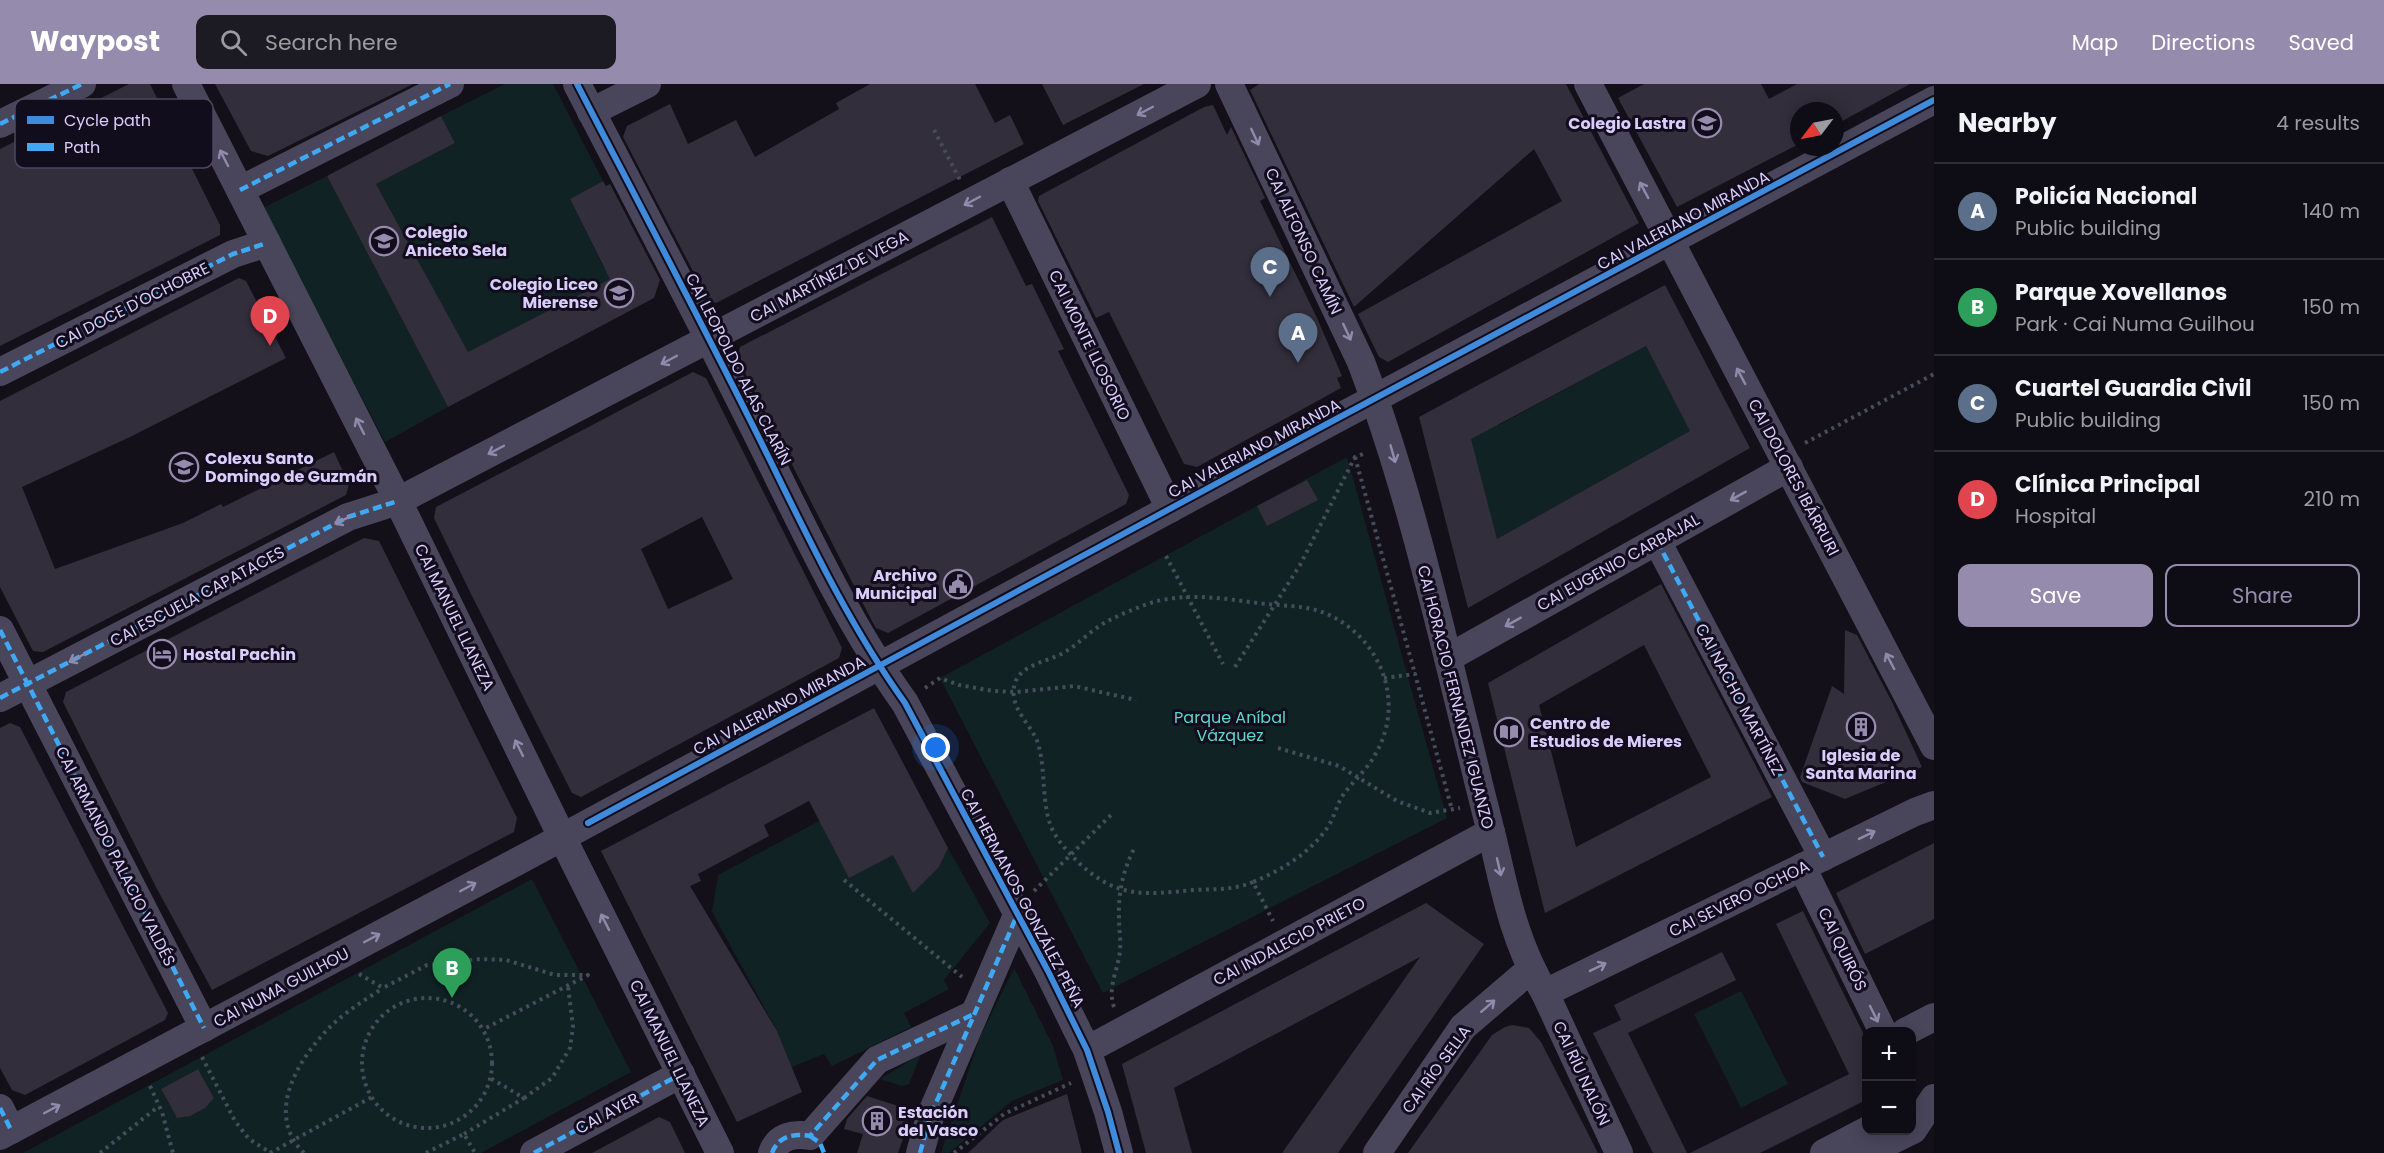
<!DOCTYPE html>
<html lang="en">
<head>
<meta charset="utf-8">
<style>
  body { margin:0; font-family:Poppins,sans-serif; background:#1c1a22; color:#f1f3f6 }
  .controls { position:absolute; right:18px; bottom:18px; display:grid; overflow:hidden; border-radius:12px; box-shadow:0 3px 15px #0003 }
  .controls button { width:54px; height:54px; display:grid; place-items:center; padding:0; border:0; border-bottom:2px solid #2e2c34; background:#0e0c14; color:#f1f3f6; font:30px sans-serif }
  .compass { position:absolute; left:1790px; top:18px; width:54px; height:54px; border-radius:50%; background:#0e0c14; box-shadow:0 3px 15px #0003; rotate:238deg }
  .you { position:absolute; left:936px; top:664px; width:21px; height:21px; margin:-15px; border:4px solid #fff; border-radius:50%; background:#1a73e8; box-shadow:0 0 0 9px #1a73e833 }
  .badge { display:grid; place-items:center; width:39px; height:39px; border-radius:50%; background:#948bad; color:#fff; font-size:20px; font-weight:700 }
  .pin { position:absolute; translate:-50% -50px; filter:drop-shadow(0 2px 3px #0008) }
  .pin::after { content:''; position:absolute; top:32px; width:21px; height:18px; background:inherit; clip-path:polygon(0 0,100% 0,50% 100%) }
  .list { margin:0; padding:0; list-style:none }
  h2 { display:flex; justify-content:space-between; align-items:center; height:78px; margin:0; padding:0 24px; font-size:26px }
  h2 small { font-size:20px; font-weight:400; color:#9b9ba0 }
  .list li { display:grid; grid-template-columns:39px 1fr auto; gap:18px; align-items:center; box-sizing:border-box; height:96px; padding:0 24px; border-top:2px solid #2e2c34 }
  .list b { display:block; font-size:22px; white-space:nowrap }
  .list p { margin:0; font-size:20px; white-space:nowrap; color:#9b9ba0 }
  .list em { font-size:20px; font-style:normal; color:#9b9ba0 }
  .actions { display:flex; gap:12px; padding:18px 24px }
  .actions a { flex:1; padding:14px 0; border:2px solid #948bad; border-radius:12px; text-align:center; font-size:21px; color:#948bad }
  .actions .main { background:#948bad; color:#fff }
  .icon { flex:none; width:33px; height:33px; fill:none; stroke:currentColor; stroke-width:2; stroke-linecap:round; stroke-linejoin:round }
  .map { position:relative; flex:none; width:1934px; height:1069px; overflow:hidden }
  header { display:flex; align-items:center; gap:36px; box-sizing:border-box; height:84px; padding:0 30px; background:#948bad; color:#fff }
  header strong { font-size:28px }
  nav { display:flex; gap:33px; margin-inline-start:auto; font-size:21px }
  .search { width:420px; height:54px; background:#1c1a22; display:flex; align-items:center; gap:15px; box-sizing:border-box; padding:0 21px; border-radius:12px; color:#9b9ba0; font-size:22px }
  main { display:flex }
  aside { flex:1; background:#0e0c14 }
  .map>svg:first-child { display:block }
  .green { fill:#112225; fill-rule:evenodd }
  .building { fill:#322e3c; fill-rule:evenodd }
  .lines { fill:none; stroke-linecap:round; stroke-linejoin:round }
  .path { stroke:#454d5b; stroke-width:4; stroke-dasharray:3 4.5; stroke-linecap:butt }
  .street { stroke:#49465b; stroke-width:28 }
  .quiet { stroke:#3fa9f5; stroke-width:4.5; stroke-dasharray:9 4.5; stroke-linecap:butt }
  .cycleway-casing { stroke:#120d1d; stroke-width:10 }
  .cycleway { stroke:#408adc; stroke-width:6 }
  .oneway { stroke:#918aac }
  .labels { text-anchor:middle; stroke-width:6; stroke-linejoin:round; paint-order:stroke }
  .poi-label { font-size:16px; font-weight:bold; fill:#d9cdfc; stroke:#120d1d; text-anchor:start }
  .street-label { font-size:16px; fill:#d9cdfc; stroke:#120d1d }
  .park-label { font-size:16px; fill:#5ed6c9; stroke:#120d1d }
  .key { fill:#120d1d; stroke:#4e4760; stroke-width:1.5 }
  .key-label { font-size:16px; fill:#d9cdfc }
</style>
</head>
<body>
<header>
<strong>Waypost</strong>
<div class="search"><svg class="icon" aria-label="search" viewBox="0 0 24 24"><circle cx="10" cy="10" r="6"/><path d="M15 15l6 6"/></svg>Search here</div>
<nav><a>Map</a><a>Directions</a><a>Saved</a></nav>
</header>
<main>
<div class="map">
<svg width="1934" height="1069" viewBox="0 0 1934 1069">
  <rect width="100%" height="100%" fill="#13101a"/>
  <g class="green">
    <polygon points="505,0 553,0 603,97 570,115 604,184 618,191 468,269 380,107 370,113 366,105 455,59 441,32"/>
    <polygon points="327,92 448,323 385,358 263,124"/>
    <polygon points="1646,262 1711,386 1689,399 1667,360 1497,455 1459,311 1487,296 1499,341"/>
    <polygon points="1347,373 1447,734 1103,909 940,594"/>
    <polygon points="819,737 893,771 939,783 948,764 990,839 944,896 949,905 904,929 911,943 832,982 824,970 792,983 777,947 712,828 718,791"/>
    <path d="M 532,795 L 631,988 L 481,1069 L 23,1069 ZM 198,985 L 214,1014 C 203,1026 193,1031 177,1034 L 161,1005 Z"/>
    <polygon points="1014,884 1053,962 1063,996 1012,1017 949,1069 941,1069 980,953"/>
    <polygon points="1741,907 1788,1000 1741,1024 1694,930"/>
    <polygon points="921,970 909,1000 902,1002 880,995"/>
  </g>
  <g class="building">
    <polygon points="129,0 150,0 220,141 220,151 0,262 0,65"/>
    <polygon points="215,0 413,0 268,72 251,67"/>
    <polygon points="870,0 975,0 995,39 1010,31 1024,60 716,219 708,216 623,53 627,42 670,20 688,60 736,36 755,73 839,25 836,19"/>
    <polygon points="1042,0 1144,0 1063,41"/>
    <polygon points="1259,0 1566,0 1639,139 1388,278 1379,273 1358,230 1562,117 1534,65 1354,223 1250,6"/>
    <polygon points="1644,0 1761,0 1769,15 1797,0 1910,0 1835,41 1835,27 1799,27 1799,60 1677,123 1618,14"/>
    <polygon points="1213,21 1227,51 1231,43 1265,114 1260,117 1317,234 1342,292 1337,294 1341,304 1197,383 1184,380 1109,228 1096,234 1038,117 1039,112 1204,23"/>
    <polygon points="441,32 455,59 376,100 468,268 610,195 570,115 603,97 606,102 610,100 660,196 654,214 448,323 327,92"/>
    <polygon points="992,133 1026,202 1032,200 1064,265 1058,267 1129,411 1126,420 888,549 876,544 873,539 737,273 740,263"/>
    <polygon points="239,194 246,197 286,274 130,353 22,403 55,485 183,439 221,420 223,423 334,368 349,400 346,411 43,568 33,567 0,503 0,317"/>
    <path d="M 1665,201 L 1750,364 L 1468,524 L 1419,333 ZM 1646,262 L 1690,347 L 1497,455 L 1471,355 Z"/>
    <path d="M 693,288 L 706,294 L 842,564 L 839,574 L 581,713 L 572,709 L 472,512 L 434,434 L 436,423 ZM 702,433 L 733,495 L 668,525 L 641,465 Z"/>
    <polygon points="1307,396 1318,416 1267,442 1257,422"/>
    <polygon points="364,454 379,457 517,734 514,748 212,906 156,803 63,618 66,608"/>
    <path d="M 1661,500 L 1772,713 L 1545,829 L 1488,599 ZM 1644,561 L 1711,693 L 1576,763 L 1539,621 Z"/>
    <polygon points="1845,546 1857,551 1893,620 1922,683 1845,715 1802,698 1800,693 1832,602 1844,610"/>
    <polygon points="874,624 948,764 939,783 913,809 893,771 849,794 809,717 764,741 769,752 698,790 701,797 690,802 777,947 802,1008 737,1038 601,767"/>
    <polygon points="10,639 20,643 168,929 165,936 25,1011 12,1006 0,984 0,644"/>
    <polygon points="1934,759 1934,835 1865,870 1836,809"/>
    <polygon points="1426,819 1484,860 1338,1069 1282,1069 1420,873 1174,1004 1192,1069 1146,1069 1122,980"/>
    <polygon points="1803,827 1866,955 1866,1027 1862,1018 1760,1069 1690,1069 1849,990 1776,840"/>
    <polygon points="1722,868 1736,896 1628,949 1687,1069 1653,1069 1593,949 1621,936 1614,921"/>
    <polygon points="1512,941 1529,944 1541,958 1598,1069 1408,1069 1492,951 1505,943"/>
    <polygon points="198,985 214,1014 205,1024 190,1032 177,1034 161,1005"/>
    <polygon points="1067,1010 1082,1069 968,1069 1003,1036"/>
    <polygon points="867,1012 898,1022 905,1027 908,1040 898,1069 857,1069 863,1050 844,1045 847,1035"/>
    <polygon points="659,1033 670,1038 685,1069 592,1069"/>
  </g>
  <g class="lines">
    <g class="path">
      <polyline points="934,46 960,96"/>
      <polyline points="1805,359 1934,290"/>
      <polyline points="1355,373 1415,590"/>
      <polyline points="1166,472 1223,580"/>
      <polyline points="1235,583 1300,481 1355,373 1366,369"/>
      <polyline points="1384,594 1415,590 1452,726"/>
      <polyline points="925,604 940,594 959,601 994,607 1017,608 1074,602 1136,616"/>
      <polyline points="1278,664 1339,682 1397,717 1430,729 1460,724"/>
      <polyline points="844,796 962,893"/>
      <path d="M 1253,798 C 1234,806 1216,805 1195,806 C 1146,810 1120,816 1080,780 C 1070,770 1060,760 1053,747 C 1041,722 1046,690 1039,663 C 1034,641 1007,625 1015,599 C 1020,581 1049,577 1063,569 C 1076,562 1086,551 1098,543 C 1111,534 1127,528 1142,522 C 1179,507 1219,514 1258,519 C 1280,522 1302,521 1322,528 C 1378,549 1407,615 1376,669 C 1368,685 1353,697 1343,711 C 1337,720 1335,731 1329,741 C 1312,768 1282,786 1253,798 L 1273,837"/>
      <polyline points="1034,807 1113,729"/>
      <polyline points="359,890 383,904 427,881 480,875 506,876 555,891 588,891 484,945"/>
      <circle cx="427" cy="979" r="65"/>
      <path d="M 1114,923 C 1107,904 1118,886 1120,867 C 1121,856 1119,845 1119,834 C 1118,810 1123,786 1134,765"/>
      <polyline points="202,973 235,1037 249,1055 271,1069"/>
      <polyline points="150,1002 162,1028 173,1069"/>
      <polyline points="524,1014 552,994 570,964 573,943 568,902"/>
      <polyline points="464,1050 524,1014 490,994"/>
      <polyline points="100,1069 159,1022"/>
      <polyline points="270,1069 372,1013"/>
      <path d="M 304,1069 C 264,1030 298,975 330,943 C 346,927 365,916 383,904"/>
      <polyline points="426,1069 464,1050 475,1069"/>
      <polyline points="954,1069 1004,1030 1071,999"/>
    </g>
    <g class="street">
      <polyline points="186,0 398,417 562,753 720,1069"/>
      <path d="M 577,0 C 634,110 692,220 748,332 C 797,429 841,530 905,619 L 1048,887 L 1087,966 L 1108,1028 L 1119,1069"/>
      <path d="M 1229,0 L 1361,278 C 1410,407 1441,547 1474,680 C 1481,710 1489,739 1496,769 C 1507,818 1518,865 1545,909 L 1619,1069"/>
      <polyline points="1588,0 1934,662"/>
      <polyline points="591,28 647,0"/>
      <polyline points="0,40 82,0"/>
      <polyline points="1010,97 1170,425"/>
      <polyline points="240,106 450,0"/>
      <polyline points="0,288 233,170 267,159"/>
      <polyline points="1657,457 1823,773"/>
      <polyline points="0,546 204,944"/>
      <polyline points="1448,574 1789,383"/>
      <polyline points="0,614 348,433 398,417 1197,0"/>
      <polyline points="1802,783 1883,948"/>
      <polyline points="1545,909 1915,728 1934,721"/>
      <polyline points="1905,948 1934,933"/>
      <polyline points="1087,966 1491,748"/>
      <polyline points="0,1024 11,1046"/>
      <polyline points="0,1052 535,768 1325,341 1934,16"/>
      <polyline points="534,1069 681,990"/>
      <path d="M 772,1069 C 778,1052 794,1049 810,1052 L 877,976 L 974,930"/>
      <polyline points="920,1069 930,1033 1018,829"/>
      <polyline points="1377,1069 1463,943 1531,885"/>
      <polyline points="1824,1069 1868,1046"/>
      <polyline points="1866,1069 1913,1046 1934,1014"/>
    </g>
    <g class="quiet">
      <polyline points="0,40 82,0"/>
      <polyline points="240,106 450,0"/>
      <polyline points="0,288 233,170 267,159"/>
      <polyline points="1657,457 1823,773"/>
      <polyline points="0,546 204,944"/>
      <polyline points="0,614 348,433 398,417"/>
      <polyline points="0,1024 11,1046"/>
      <polyline points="810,1052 820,1059 824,1069"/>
      <polyline points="534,1069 681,990"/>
      <path d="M 772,1069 C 778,1052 794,1049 810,1052 L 877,976 L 974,930"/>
      <polyline points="920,1069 930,1033 1018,829"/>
    </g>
    <g class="cycleway-casing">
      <g id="cycleway">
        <path d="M 577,0 C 634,110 692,220 748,332 C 797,429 841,530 905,619 L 1048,887 L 1087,966 L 1108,1028 L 1119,1069"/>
        <polyline points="588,739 1325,341 1934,16"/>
      </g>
    </g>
    <use href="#cycleway" class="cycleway"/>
  </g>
  <defs><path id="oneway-shaft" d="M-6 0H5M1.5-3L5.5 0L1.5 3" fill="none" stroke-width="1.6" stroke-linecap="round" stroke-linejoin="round" transform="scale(1.5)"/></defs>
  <g class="oneway">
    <use href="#oneway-shaft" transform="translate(1145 27) rotate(152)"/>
    <use href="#oneway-shaft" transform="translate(1255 53) rotate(65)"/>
    <use href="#oneway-shaft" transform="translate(224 74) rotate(-117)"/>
    <use href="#oneway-shaft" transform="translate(1644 106) rotate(-118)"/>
    <use href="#oneway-shaft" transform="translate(972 117) rotate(152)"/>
    <use href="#oneway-shaft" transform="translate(1347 248) rotate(65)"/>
    <use href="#oneway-shaft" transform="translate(669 276) rotate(152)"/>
    <use href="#oneway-shaft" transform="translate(1741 292) rotate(-118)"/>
    <use href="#oneway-shaft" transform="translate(360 342) rotate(-117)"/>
    <use href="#oneway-shaft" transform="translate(496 366) rotate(152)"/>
    <use href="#oneway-shaft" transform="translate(1393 370) rotate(74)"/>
    <use href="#oneway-shaft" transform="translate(1738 412) rotate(151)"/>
    <use href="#oneway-shaft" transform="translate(343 436) rotate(155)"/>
    <use href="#oneway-shaft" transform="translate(1513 538) rotate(151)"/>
    <use href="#oneway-shaft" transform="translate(77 574) rotate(152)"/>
    <use href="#oneway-shaft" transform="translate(1890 577) rotate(-118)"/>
    <use href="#oneway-shaft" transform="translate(519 664) rotate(-116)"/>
    <use href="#oneway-shaft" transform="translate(1867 751) rotate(-26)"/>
    <use href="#oneway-shaft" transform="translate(1499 783) rotate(77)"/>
    <use href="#oneway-shaft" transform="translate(468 803) rotate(-28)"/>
    <use href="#oneway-shaft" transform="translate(605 838) rotate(-117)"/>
    <use href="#oneway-shaft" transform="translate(372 854) rotate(-28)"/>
    <use href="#oneway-shaft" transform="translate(1598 883) rotate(-26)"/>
    <use href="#oneway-shaft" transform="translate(1488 922) rotate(-41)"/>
    <use href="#oneway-shaft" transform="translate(1874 930) rotate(64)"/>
    <use href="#oneway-shaft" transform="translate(52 1025) rotate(-28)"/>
  </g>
  <defs>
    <g id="school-ring" transform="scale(1.5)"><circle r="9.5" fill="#120d1d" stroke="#948bad" stroke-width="1.5"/><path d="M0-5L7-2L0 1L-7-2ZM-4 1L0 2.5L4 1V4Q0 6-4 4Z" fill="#948bad"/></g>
    <g id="civic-ring" transform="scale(1.5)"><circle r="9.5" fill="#120d1d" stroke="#948bad" stroke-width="1.5"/><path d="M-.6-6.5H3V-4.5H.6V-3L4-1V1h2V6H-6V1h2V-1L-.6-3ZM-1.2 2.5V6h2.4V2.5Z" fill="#948bad"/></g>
    <g id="hotel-ring" transform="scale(1.5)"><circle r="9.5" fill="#120d1d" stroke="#948bad" stroke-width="1.5"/><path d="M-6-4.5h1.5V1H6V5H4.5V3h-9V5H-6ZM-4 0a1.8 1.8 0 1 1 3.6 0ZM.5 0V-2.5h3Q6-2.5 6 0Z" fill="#948bad"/></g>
    <g id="building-ring" transform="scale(1.5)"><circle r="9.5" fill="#120d1d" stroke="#948bad" stroke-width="1.5"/><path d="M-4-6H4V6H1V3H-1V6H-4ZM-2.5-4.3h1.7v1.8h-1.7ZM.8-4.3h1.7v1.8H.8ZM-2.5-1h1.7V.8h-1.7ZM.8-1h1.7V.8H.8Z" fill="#948bad"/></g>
    <g id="library-ring" transform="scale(1.5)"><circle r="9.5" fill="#120d1d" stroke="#948bad" stroke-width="1.5"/><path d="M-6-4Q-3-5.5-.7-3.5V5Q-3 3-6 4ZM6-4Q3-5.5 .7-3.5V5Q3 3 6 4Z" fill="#948bad"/></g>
  </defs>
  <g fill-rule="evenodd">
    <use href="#school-ring" x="1707" y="39"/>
    <use href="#school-ring" x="384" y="157"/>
    <use href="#school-ring" x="619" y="209"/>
    <use href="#school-ring" x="184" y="383"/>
    <use href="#civic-ring" x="958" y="500"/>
    <use href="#hotel-ring" x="162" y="570"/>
    <use href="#building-ring" x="1861" y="643"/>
    <use href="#library-ring" x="1509" y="648"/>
    <use href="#building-ring" x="877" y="1037"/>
  </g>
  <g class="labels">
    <g class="poi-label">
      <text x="1686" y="45" text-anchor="end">Colegio Lastra</text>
      <text x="405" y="154">Colegio<tspan x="405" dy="18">Aniceto Sela</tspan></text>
      <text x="598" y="206" text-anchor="end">Colegio Liceo<tspan x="598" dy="18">Mierense</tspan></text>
      <text x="205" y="380">Colexu Santo<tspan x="205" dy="18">Domingo de Guzmán</tspan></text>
      <text x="937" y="497" text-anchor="end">Archivo<tspan x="937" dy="18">Municipal</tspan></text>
      <text x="183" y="576">Hostal Pachin</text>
      <text x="1530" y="645">Centro de<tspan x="1530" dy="18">Estudios de Mieres</tspan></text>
      <text x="1861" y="677" text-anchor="middle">Iglesia de<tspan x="1861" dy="18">Santa Marina</tspan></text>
      <text x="898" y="1034">Estación<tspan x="898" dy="18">del Vasco</tspan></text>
    </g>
    <g class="street-label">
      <text transform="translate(1683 136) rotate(-28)" y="6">CAI VALERIANO MIRANDA</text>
      <text transform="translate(1304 157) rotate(65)" y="6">CAI ALFONSO CAMÍN</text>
      <text transform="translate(829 192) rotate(-28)" y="6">CAI MARTÍNEZ DE VEGA</text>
      <text transform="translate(132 221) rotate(-27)" y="6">CAI DOCE D'OCHOBRE</text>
      <text transform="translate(1090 261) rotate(64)" y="6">CAI MONTE LLOSORIO</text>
      <text transform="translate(739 285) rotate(63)" y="6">CAI LEOPOLDO ALAS CLARÍN</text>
      <text transform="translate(1254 364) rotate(-28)" y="6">CAI VALERIANO MIRANDA</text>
      <text transform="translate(1794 393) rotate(62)" y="6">CAI DOLORES IBÁRRURI</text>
      <text transform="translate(1618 478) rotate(-29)" y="6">CAI EUGENIO CARBAJAL</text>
      <text transform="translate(197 512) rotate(-28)" y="6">CAI ESCUELA CAPATACES</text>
      <text transform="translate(455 533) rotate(64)" y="6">CAI MANUEL LLANEZA</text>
      <text transform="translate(1456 613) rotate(76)" y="6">CAI HORACIO FERNANDEZ IGUANZO</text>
      <text transform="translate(1740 615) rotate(62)" y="6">CAI NACHO MARTÍNEZ</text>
      <text transform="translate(779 621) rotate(-28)" y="6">CAI VALERIANO MIRANDA</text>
      <text transform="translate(116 772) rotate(63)" y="6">CAI ARMANDO PALACIO VALDÉS</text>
      <text transform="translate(1023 814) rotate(62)" y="6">CAI HERMANOS GONZÁLEZ PEÑA</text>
      <text transform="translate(1739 814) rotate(-26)" y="6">CAI SEVERO OCHOA</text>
      <text transform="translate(1289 857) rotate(-28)" y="6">CAI INDALECIO PRIETO</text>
      <text transform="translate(1843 865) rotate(64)" y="6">CAI QUIRÓS</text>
      <text transform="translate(281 903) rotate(-28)" y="6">CAI NUMA GUILHOU</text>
      <text transform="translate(670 969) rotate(64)" y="6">CAI MANUEL LLANEZA</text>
      <text transform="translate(1436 985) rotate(-54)" y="6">CAI RÍO SELLA</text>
      <text transform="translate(1582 989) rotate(65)" y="6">CAI RÍU NALÓN</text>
      <text transform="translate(607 1029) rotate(-28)" y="6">CAI AYER</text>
    </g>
    <g class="park-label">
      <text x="1230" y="639">Parque Aníbal<tspan x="1230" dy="18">Vázquez</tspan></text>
    </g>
  </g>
  <rect x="15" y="15" width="198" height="69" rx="9" class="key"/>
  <rect x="27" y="32" width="27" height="8" fill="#408adc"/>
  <rect x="27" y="59" width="27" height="8" fill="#3fa9f5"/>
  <g class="key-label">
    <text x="64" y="42">Cycle path</text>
    <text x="64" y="69">Path</text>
  </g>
</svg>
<div class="controls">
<button>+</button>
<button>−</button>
</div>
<svg class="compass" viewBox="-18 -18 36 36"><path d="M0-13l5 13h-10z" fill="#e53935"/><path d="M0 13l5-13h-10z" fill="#9b9ba0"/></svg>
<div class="you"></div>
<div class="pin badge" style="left:1298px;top:279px;background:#5c6f8a">A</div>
<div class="pin badge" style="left:452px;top:914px;background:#2e9e5b">B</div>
<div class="pin badge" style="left:1270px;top:213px;background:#5c6f8a">C</div>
<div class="pin badge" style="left:270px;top:262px;background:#e0444e">D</div>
</div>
<aside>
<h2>Nearby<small>4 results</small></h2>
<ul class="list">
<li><span class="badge" style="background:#5c6f8a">A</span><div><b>Policía Nacional</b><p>Public building</p></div><em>140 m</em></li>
<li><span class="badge" style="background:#2e9e5b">B</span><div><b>Parque Xovellanos</b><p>Park · Cai Numa Guilhou</p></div><em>150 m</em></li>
<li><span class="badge" style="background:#5c6f8a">C</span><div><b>Cuartel Guardia Civil</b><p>Public building</p></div><em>150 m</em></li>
<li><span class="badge" style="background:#e0444e">D</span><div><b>Clínica Principal</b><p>Hospital</p></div><em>210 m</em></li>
</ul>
<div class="actions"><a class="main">Save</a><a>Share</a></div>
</aside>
</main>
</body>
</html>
